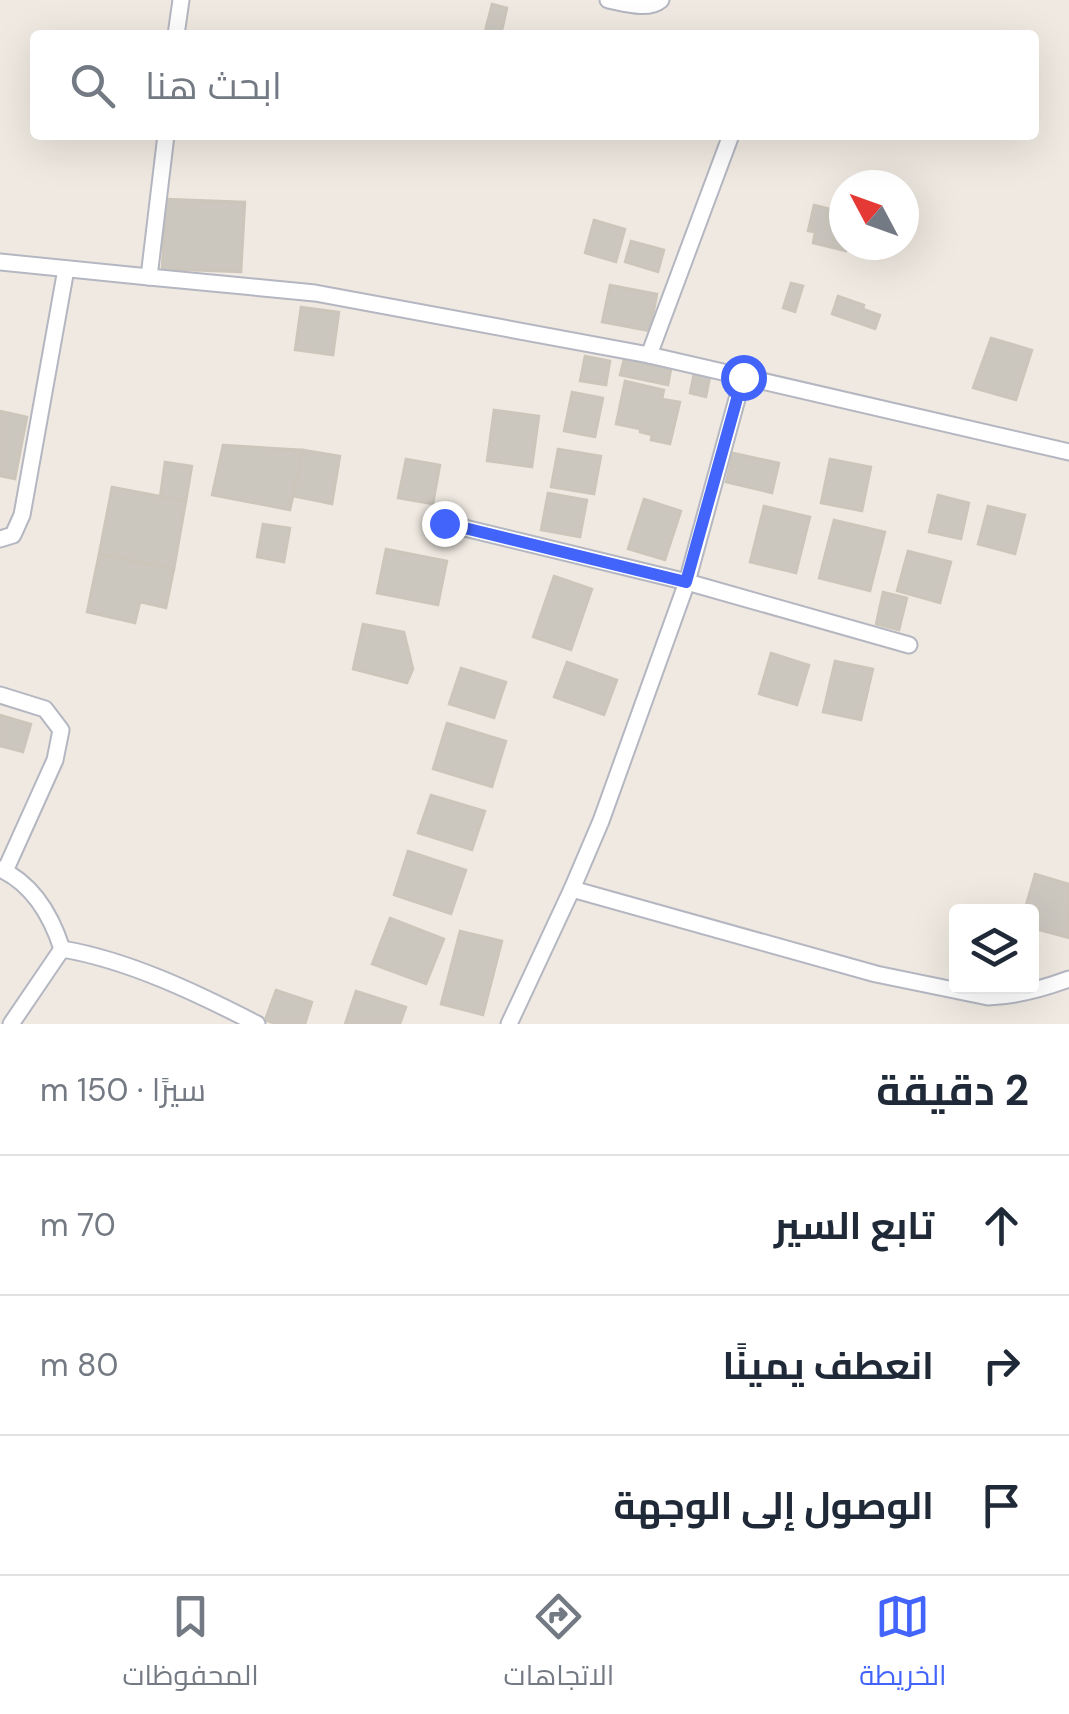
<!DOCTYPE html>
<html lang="ar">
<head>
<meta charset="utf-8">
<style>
  body { margin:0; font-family:"DM Sans",Cairo,sans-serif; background:#f6f6f7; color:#1f2937; direction:rtl }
  .controls { position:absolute; right:30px; bottom:30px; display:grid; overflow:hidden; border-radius:10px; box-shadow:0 10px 40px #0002 }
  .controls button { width:90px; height:90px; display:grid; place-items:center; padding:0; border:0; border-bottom:2px solid #e0e1e3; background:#fff; color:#1f2937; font:50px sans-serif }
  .compass { position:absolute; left:829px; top:170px; width:90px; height:90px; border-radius:50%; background:#fff; box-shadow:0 10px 40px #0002; rotate:311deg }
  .stop { position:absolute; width:30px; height:30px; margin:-22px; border:8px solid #4264fb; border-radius:50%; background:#fff }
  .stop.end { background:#4264fb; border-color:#fff; box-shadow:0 2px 10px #0008 }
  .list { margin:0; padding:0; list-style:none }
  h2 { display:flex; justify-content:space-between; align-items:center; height:130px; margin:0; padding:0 40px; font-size:42px }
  h2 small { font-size:32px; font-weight:400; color:#747a83 }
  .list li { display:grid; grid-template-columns:65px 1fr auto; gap:30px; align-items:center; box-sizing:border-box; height:140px; padding:0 40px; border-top:2px solid #e0e1e3 }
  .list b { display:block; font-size:38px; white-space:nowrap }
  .list em { font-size:32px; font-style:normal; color:#747a83 }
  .icon { flex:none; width:55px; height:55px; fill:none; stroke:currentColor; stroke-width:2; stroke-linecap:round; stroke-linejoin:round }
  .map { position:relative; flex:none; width:1069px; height:1024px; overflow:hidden; direction:ltr }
  .search { position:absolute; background:#fff; box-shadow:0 10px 40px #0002; left:30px; right:30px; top:30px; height:110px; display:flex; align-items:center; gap:25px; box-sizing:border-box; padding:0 35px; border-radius:10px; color:#747a83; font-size:38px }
  .sheet { height:550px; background:#fff }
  nav { display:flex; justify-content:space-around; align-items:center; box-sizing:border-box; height:140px; border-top:2px solid #e0e1e3; background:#fff; font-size:28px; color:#747a83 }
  nav a { display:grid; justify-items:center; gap:5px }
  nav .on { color:#4264fb }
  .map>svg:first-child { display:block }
  .building { fill:#cbc7bf; stroke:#cbc5ba; stroke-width:2.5 }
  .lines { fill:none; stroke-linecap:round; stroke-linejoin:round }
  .minor-casing { stroke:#b4b7c1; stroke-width:19 }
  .minor { stroke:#fff; stroke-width:15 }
  .route { stroke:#4264fb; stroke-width:12 }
</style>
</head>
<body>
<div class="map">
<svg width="1069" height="1024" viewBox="0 0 1069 1024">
  <rect width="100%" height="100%" fill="#efe9e1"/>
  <g class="building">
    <polygon points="492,4 507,8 501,35 485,31"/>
    <polygon points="166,199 245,202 241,272 162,269"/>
    <polygon points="814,205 842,212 844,207 844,225 839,223 838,227 844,229 844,245 867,245 865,253 847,248 846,251 813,243 815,232 808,231"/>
    <polygon points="594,220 625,229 616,262 585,253"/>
    <polygon points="631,241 664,250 658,272 625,262"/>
    <polygon points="791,283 803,286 795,312 783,308"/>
    <polygon points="610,285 657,294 650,331 602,322"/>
    <polygon points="838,296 864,305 863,309 880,315 875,329 832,314"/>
    <polygon points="301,307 339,312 333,355 295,350"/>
    <polygon points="991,338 1032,350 1016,400 973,388"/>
    <polygon points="585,356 610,361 606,385 580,381"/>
    <polygon points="624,359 671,369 668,385 620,375"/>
    <polygon points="694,373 710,377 706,397 690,393"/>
    <polygon points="625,381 664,390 662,399 680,402 670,444 651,440 652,435 640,432 640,429 616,424"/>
    <polygon points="572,392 603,398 595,437 564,431"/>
    <polygon points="494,410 539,416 532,467 487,461"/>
    <polygon points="0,411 27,417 15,479 0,476"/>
    <polygon points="223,445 303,450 290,510 212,495"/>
    <polygon points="558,449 601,456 594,494 551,487"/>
    <polygon points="303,450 340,456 332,504 293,496"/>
    <polygon points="733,453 779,463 772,493 726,482"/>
    <polygon points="406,459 440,465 433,504 398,498"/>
    <polygon points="830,459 871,467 862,511 821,503"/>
    <polygon points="165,462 192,466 186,501 160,497"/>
    <polygon points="112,487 186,501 174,569 99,554"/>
    <polygon points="548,493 587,500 580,537 541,530"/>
    <polygon points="938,495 969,503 961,539 929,532"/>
    <polygon points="644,499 681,511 665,560 628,549"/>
    <polygon points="764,506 810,517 796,573 750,562"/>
    <polygon points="988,506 1025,515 1015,554 978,544"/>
    <polygon points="834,520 885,532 870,591 819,578"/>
    <polygon points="263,524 290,528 284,562 257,557"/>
    <polygon points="386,549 447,561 438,605 377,593"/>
    <polygon points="908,551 951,562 940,603 897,591"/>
    <polygon points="99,554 174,569 166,608 140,602 135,623 87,612"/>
    <polygon points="554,576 592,589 571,650 533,637"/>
    <polygon points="883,592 907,598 899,630 876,624"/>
    <polygon points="363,624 404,632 413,669 407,683 353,669"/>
    <polygon points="771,653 809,665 797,705 759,694"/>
    <polygon points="835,661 873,669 861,720 823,712"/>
    <polygon points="567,662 617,680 604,715 554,697"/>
    <polygon points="461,668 506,682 494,718 449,704"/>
    <polygon points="0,715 31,724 23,752 0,746"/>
    <polygon points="447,723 506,741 492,787 433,769"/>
    <polygon points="431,795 485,811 472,850 418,833"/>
    <polygon points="408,851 466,870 451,914 394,895"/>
    <polygon points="1035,874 1069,884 1069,938 1032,928 1032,912 1024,912"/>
    <polygon points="390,918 444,939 426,984 372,964"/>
    <polygon points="460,931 502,941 483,1015 441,1004"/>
    <polygon points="276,990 312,1002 305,1024 276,1024 265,1020"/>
    <polygon points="356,991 406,1007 400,1024 345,1024"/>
  </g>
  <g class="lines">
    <g class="minor-casing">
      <g id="minor">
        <path d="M 608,0 C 624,3 648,11 661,0"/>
        <polyline points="176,35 181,0"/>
        <polyline points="166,135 149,277 315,293 649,355 1069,452"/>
        <polyline points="0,262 149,277"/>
        <polyline points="649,355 731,135"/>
        <polyline points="444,523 687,582 909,645"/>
        <polyline points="0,539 13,535 22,515 66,269"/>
        <polyline points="0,695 45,709 61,730 55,760 5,871"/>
        <path d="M 0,869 C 33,884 51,915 62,949"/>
        <path d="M 572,889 L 876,974 L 988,997 C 1016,996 1042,989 1069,979"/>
        <path d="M 11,1024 L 62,949 C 128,960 197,993 257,1024"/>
        <polyline points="509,1024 572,889 601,821 687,582 743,377"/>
      </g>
    </g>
    <use href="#minor" class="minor"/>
  </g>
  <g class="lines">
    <polyline class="route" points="444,523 686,582 743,377"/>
  </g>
</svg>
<div class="controls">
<button><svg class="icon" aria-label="layers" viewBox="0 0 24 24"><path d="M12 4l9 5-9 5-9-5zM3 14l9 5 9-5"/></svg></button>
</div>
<svg class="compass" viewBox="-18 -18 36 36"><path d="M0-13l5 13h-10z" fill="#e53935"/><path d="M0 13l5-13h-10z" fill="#747a83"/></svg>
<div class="stop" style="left:743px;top:377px"></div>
<div class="stop end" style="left:444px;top:523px"></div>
<div class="search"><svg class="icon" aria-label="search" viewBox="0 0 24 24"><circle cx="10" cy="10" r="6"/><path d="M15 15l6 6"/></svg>ابحث هنا</div>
</div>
<section class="sheet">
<h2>2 دقيقة<small>سيرًا · 150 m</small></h2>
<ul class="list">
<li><svg class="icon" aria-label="ahead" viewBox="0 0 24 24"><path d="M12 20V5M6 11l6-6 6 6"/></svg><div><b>تابع السير</b></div><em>70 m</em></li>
<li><svg class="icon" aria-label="right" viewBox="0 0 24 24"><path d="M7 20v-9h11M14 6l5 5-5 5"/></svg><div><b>انعطف يمينًا</b></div><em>80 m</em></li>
<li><svg class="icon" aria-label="arrive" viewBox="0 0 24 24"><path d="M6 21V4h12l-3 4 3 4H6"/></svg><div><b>الوصول إلى الوجهة</b></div></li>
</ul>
</section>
<nav>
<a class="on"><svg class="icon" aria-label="map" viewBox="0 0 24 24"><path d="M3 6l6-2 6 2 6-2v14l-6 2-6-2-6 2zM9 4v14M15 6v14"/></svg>الخريطة</a>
<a><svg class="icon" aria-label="directions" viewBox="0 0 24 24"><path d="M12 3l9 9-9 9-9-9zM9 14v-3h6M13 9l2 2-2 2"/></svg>الاتجاهات</a>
<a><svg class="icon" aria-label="saved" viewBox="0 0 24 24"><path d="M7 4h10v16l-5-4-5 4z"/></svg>المحفوظات</a>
</nav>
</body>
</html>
